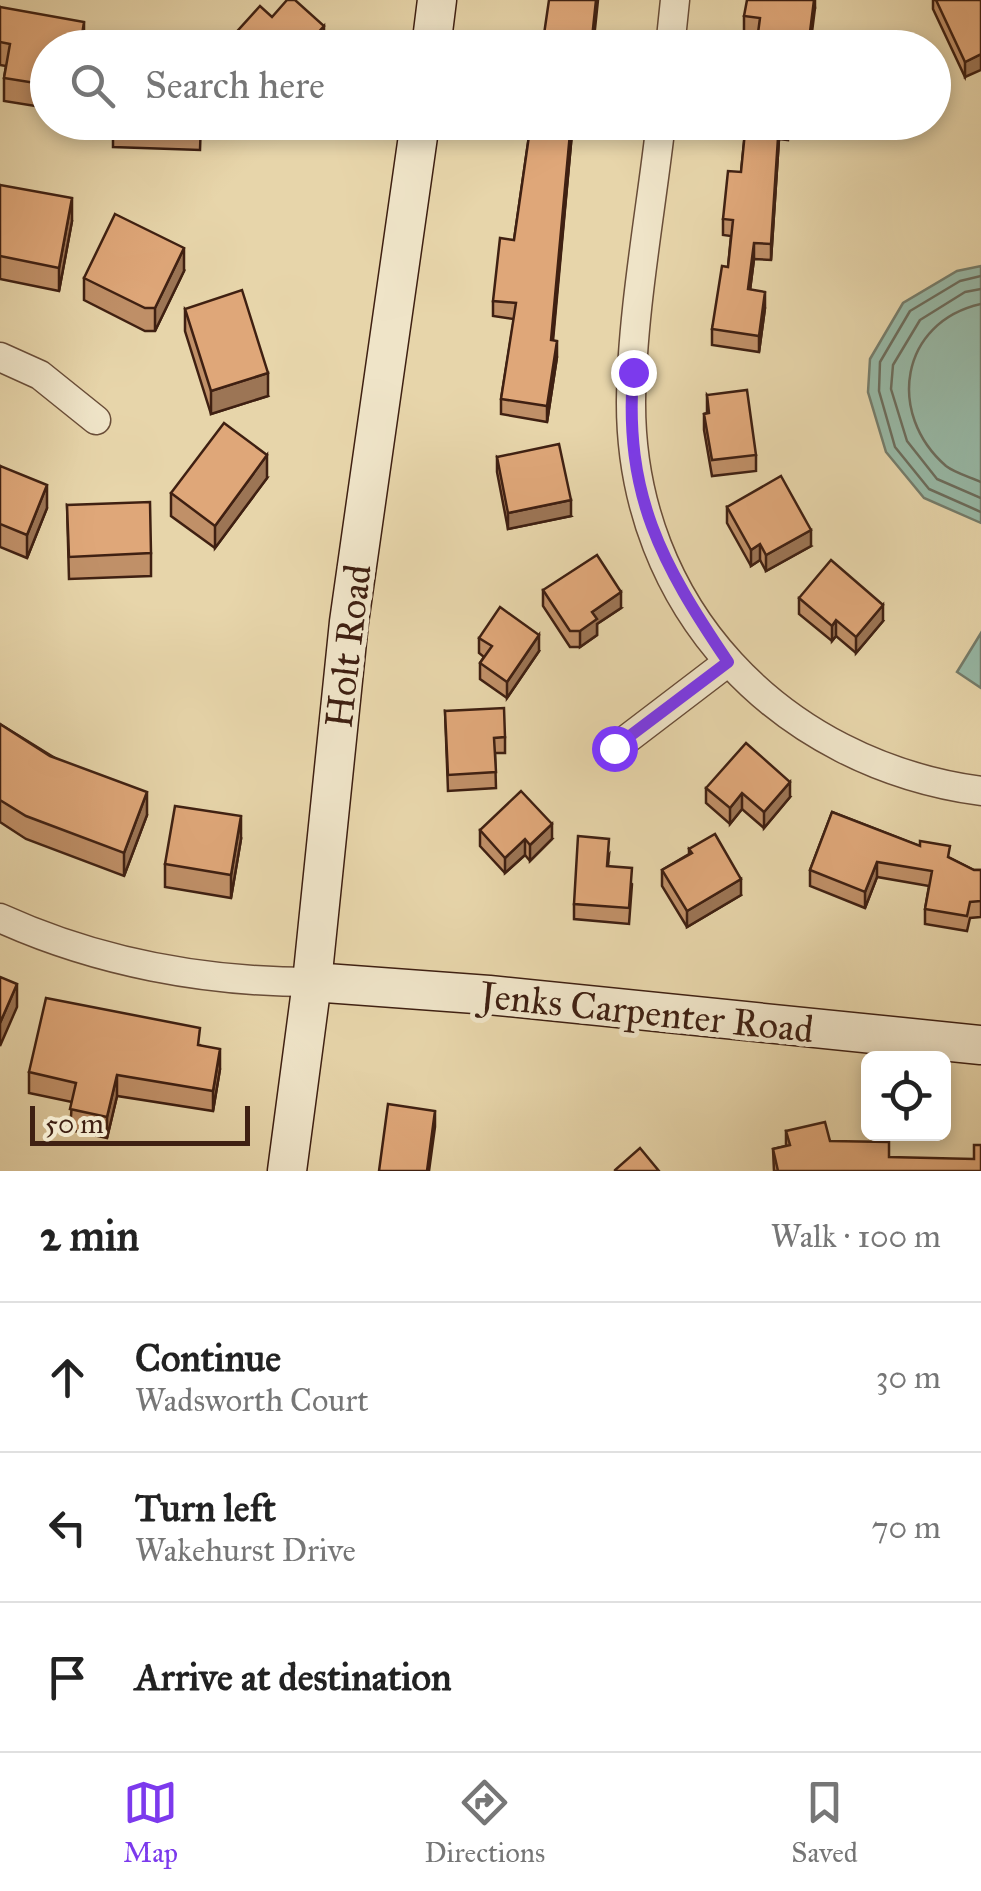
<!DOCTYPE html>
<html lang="en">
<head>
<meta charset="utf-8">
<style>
  body { margin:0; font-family:"IM FELL Great Primer",serif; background:#f6f6f6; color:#222 }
  .controls { position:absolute; right:30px; bottom:30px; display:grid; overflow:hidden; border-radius:15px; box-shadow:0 5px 15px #0003 }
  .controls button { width:90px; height:90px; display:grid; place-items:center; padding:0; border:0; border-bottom:2px solid #e0e0e0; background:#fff; color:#222; font:50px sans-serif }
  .scale { position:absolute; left:30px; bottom:25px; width:220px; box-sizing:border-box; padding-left:10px; border:5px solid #3f2012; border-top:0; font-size:28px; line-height:35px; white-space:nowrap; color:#3f2012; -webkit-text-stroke:8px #efe4c8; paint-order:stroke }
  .stop { position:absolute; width:30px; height:30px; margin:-22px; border:8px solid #7c3aed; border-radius:50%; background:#fff }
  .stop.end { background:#7c3aed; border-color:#fff; box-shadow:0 2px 10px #0008 }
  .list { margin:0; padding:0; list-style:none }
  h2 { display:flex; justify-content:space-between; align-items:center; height:130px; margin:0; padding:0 40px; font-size:42px }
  h2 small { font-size:32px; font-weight:400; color:#767676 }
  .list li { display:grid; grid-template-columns:65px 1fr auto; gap:30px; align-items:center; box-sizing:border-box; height:150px; padding:0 40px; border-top:2px solid #e0e0e0 }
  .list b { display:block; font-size:38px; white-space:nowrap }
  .list p { margin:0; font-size:32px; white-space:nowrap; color:#767676 }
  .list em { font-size:32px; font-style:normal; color:#767676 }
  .icon { flex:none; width:55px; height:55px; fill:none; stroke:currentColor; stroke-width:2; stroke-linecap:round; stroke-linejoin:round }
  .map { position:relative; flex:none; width:981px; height:1171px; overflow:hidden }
  .search { position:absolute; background:#fff; box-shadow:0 5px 15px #0003; left:30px; right:30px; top:30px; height:110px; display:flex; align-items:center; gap:25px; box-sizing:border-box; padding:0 35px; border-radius:55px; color:#767676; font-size:38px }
  .sheet { height:580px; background:#fff }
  nav { display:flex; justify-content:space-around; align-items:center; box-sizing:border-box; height:140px; border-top:2px solid #e0e0e0; background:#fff; font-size:28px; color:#767676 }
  nav a { display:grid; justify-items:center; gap:5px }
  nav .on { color:#7c3aed }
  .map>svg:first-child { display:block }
  .water { fill:#97b9a7; stroke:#747c6b; stroke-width:2.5 }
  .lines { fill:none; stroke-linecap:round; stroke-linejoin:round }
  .shore { stroke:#6b6c5c; stroke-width:2.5 }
  .street-casing { stroke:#694d38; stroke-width:31 }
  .secondary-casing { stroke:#3f2012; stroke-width:41 }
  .street { stroke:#efe4c8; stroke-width:28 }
  .secondary { stroke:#efe4c8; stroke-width:38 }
  .wall { fill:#c09068; stroke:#3f2012; stroke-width:2.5 }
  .shaded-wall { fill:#9c7555; stroke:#3f2012; stroke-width:2.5 }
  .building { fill:#dfa779; stroke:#3f2012; stroke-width:2.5 }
  .route { stroke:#7c3aed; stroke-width:12 }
  .labels { text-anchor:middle; stroke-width:10; stroke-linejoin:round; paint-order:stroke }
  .street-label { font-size:38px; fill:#3f2012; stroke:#efe4c8 }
</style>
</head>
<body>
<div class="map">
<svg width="981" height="1171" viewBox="0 0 981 1171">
  <rect width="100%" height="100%" fill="#e7d5aa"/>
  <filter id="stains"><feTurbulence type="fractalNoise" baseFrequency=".002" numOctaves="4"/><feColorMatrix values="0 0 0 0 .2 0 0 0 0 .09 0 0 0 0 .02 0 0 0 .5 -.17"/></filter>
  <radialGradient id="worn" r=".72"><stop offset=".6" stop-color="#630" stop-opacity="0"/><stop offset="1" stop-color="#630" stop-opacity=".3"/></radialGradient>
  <g class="water">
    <polygon points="981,266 981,523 924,498 886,452 868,392 870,359 903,303 957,271"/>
    <polygon points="981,633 981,688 957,672"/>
  </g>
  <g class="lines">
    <g class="shore">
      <polyline points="981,276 960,281 910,311 880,362 879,391 895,447 929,489 981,512"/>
      <polyline points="981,289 965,292 920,320 893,365 891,389 907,441 937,479 981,498"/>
      <path d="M 981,304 C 900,322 886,414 946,466 C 955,473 970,477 981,482"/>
    </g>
    <g class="street-casing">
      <g id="street">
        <polyline points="670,48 675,0"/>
        <path d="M 661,122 C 651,211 632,312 631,401 C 630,608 781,764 981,791"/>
        <polyline points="0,357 40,375 96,420"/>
        <polyline points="614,749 728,662"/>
        <path d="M 0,918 C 97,962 205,982 312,982"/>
      </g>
    </g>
    <g class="secondary-casing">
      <g id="secondary">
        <polyline points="431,48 437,0"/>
        <polyline points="312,982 489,995 981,1045"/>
        <polyline points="287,1171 312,982 349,622 420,122"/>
      </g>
    </g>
    <use href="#street" class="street"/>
    <use href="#secondary" class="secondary"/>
  </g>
  <g class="wall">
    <polygon points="815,0 815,8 757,33 744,32 744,16"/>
    <polygon points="933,0 981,0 965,77 933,9"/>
    <polygon points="0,7 48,48 48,108 4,101 4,78 6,66 0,65"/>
    <polygon points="113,122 201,122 200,150 113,147"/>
    <polygon points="531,122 573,122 553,341 557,357 547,422 501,414 501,399 514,319 493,316 493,301 514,240"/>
    <polygon points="737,122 790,122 788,140 779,139 771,260 754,259 750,290 765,308 759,352 712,345 712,329 728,267 731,236 723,235 723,219 741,172 745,132 737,131"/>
    <polygon points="0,185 72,221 59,291 0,279"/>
    <polygon points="184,271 155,331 145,331 84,300 84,278"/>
    <polygon points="185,309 268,396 211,414 185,331"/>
    <polygon points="707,395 756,455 756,471 712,476 704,430 704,414 707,413"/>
    <polygon points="497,457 571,516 508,529 497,472"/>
    <polygon points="0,466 47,508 27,558 0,547"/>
    <polygon points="267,478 215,548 171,516 171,493"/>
    <polygon points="67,505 151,553 151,576 69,579"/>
    <polygon points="727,507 811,546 766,571 760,560 751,566 727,523"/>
    <polygon points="543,590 621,608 597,624 597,635 580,647 570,647 543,606"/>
    <polygon points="799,598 883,621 856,653 836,636 832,641 799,614"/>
    <polygon points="479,638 539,651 507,698 480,679 480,663 484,657 479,653"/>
    <polygon points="445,711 505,737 505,753 495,753 496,788 448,791"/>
    <polygon points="0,724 147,815 124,876 26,839 0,822"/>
    <polygon points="706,788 790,797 764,828 742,809 730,824 706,803"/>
    <polygon points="832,812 950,858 974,870 981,870 981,917 970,918 967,931 925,924 925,909 929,886 877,877 865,908 810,886 810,870"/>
    <polygon points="480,830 552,839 530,861 525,855 505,873 480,846"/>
    <polygon points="241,839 231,898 165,887 165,864"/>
    <polygon points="689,849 741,895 687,927 662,886 662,870 689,854"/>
    <polygon points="609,855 608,866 632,884 629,924 574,919 574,904"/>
    <polygon points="200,1045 220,1069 213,1111 117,1096 107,1138 70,1130 72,1102 29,1093 29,1072"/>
    <polygon points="786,1131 889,1157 981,1171 774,1171 773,1149 786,1146"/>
  </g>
  <g class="shaded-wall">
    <polygon points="596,0 598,0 593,48 591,48"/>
    <polygon points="814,0 815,8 810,48 808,48"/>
    <polygon points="84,22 84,48 80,48"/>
    <polygon points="324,26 324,48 304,48"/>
    <polygon points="981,54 981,70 965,77 965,62"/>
    <polygon points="571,122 573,122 551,356 551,340"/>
    <polygon points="779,123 779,139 771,260 771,244"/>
    <polygon points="72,198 72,221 59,291 59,268"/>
    <polygon points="754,243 754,259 748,305 748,289"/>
    <polygon points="184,248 184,271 155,331 155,308"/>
    <polygon points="765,292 765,308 759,352 759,336"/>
    <polygon points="557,341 557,357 547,422 547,406"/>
    <polygon points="268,373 268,396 211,414 211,391"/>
    <polygon points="267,455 267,478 215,548 215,526"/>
    <polygon points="47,485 47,508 27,558 27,535"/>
    <polygon points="571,500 571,516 508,529 508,513"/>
    <polygon points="811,530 811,546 766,571 766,555"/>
    <polygon points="760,544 760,560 751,566 751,550"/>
    <polygon points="621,592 621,608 597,624 597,635 580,647 580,631 592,612"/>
    <polygon points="883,605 883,621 856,653 856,637"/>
    <polygon points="836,620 836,636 832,641 832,626"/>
    <polygon points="539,635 539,651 507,698 507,682"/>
    <polygon points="790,782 790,797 764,828 764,812"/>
    <polygon points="147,792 147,815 124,876 124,853"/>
    <polygon points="742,793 742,809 730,824 730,808"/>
    <polygon points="241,816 241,839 231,898 231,875"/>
    <polygon points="552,824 552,839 530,861 530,845"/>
    <polygon points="525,839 525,855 505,873 505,858"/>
    <polygon points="877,862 877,877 865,908 865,892"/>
    <polygon points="741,879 741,895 687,927 687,911"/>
    <polygon points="17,984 17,1007 0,1046 0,1023"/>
    <polygon points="220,1049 220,1069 213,1111 213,1091"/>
    <polygon points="117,1075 117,1096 107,1138 107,1117"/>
    <polygon points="435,1111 435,1127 429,1171 427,1171"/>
  </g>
  <g class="building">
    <polygon points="287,0 295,0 324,26 304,48 222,48 260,6 272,17"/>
    <polygon points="549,0 596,0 591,48 542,48"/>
    <polygon points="747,0 814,0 808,48 756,48 760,18 744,16"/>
    <polygon points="936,0 981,0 981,54 965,62"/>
    <polygon points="0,7 84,22 80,48 48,48 48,85 4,78 10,44 0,42"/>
    <polygon points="113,122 200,122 200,127 113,124"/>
    <polygon points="531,122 571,122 551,340 557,341 547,406 501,399 516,303 493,301 500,238 514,240"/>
    <polygon points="746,122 788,122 788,124 779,123 771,244 754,243 748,289 765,292 759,336 712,329 722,266 728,267 733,220 723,219 728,171 741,172"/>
    <polygon points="0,185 72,198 59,268 0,256"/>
    <polygon points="115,214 184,248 155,308 145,308 84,278"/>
    <polygon points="242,290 268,373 211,391 185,309"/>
    <polygon points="747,390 756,455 712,460 704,414 709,413 707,395"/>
    <polygon points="224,423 267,455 215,526 171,493"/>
    <polygon points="559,444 571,500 508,513 497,457"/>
    <polygon points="0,466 47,485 27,535 0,524"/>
    <polygon points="781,476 811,530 766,555 760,544 751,550 727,507"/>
    <polygon points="150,502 151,553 69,557 67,505"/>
    <polygon points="597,555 621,592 592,612 597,619 580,631 570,631 543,590"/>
    <polygon points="831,560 883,605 856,637 836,620 832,626 799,598"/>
    <polygon points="500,607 539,635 507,682 480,663 492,646 479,638"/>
    <polygon points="504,708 505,737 494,738 496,772 448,775 445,711"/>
    <polygon points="0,724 50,756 147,792 124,853 26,816 0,800"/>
    <polygon points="746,743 790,782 764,812 742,793 730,808 706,788"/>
    <polygon points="521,791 552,824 530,845 525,839 505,858 480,830"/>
    <polygon points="175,806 241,816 231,875 165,864"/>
    <polygon points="832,812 920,846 920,841 950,846 948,857 974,870 981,870 981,901 970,902 967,916 925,909 932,871 877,862 865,892 810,870"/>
    <polygon points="715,834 741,879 687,911 662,870 692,853 689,849"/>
    <polygon points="578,836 609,839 607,866 632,868 629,908 574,904"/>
    <polygon points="0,977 17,984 0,1023"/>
    <polygon points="46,998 200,1028 198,1045 220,1049 213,1091 117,1075 107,1117 70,1109 76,1083 29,1072"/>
    <polygon points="388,1104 435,1111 427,1171 379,1171"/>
    <polygon points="825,1122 830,1141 889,1142 889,1157 974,1159 974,1145 981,1145 981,1171 778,1171 773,1149 790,1145 786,1131"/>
    <polygon points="640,1148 659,1171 615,1171 615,1170"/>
  </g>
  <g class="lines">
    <path class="route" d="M 614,748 L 728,662 C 661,563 624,495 633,372"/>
  </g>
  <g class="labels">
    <g class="street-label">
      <text transform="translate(348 646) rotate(-83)" y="13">Holt Road</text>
      <text transform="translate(647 1012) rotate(6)" y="13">Jenks Carpenter Road</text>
    </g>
  </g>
  <rect width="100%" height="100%" filter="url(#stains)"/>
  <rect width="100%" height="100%" fill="url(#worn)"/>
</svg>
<div class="controls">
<button><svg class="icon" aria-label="locate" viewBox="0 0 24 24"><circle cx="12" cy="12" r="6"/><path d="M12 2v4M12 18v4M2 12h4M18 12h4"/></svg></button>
</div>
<div class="scale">50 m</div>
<div class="stop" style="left:614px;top:748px"></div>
<div class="stop end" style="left:633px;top:372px"></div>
<div class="search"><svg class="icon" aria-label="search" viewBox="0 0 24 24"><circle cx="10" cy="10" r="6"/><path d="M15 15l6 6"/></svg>Search here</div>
</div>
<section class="sheet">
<h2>2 min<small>Walk · 100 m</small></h2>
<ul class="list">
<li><svg class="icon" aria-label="ahead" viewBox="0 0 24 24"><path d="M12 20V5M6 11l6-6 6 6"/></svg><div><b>Continue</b><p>Wadsworth Court</p></div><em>30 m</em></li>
<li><svg class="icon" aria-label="left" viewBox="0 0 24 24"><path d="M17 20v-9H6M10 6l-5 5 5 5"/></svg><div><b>Turn left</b><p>Wakehurst Drive</p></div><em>70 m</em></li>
<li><svg class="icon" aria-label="arrive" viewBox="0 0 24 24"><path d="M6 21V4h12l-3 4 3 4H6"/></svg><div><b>Arrive at destination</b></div></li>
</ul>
</section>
<nav>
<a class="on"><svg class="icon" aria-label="map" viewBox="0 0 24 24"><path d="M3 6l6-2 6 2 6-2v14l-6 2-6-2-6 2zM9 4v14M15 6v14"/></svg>Map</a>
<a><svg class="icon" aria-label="directions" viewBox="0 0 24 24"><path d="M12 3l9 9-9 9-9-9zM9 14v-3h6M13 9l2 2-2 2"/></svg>Directions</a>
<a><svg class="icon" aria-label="saved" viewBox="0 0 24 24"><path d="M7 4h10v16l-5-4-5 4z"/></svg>Saved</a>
</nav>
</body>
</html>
